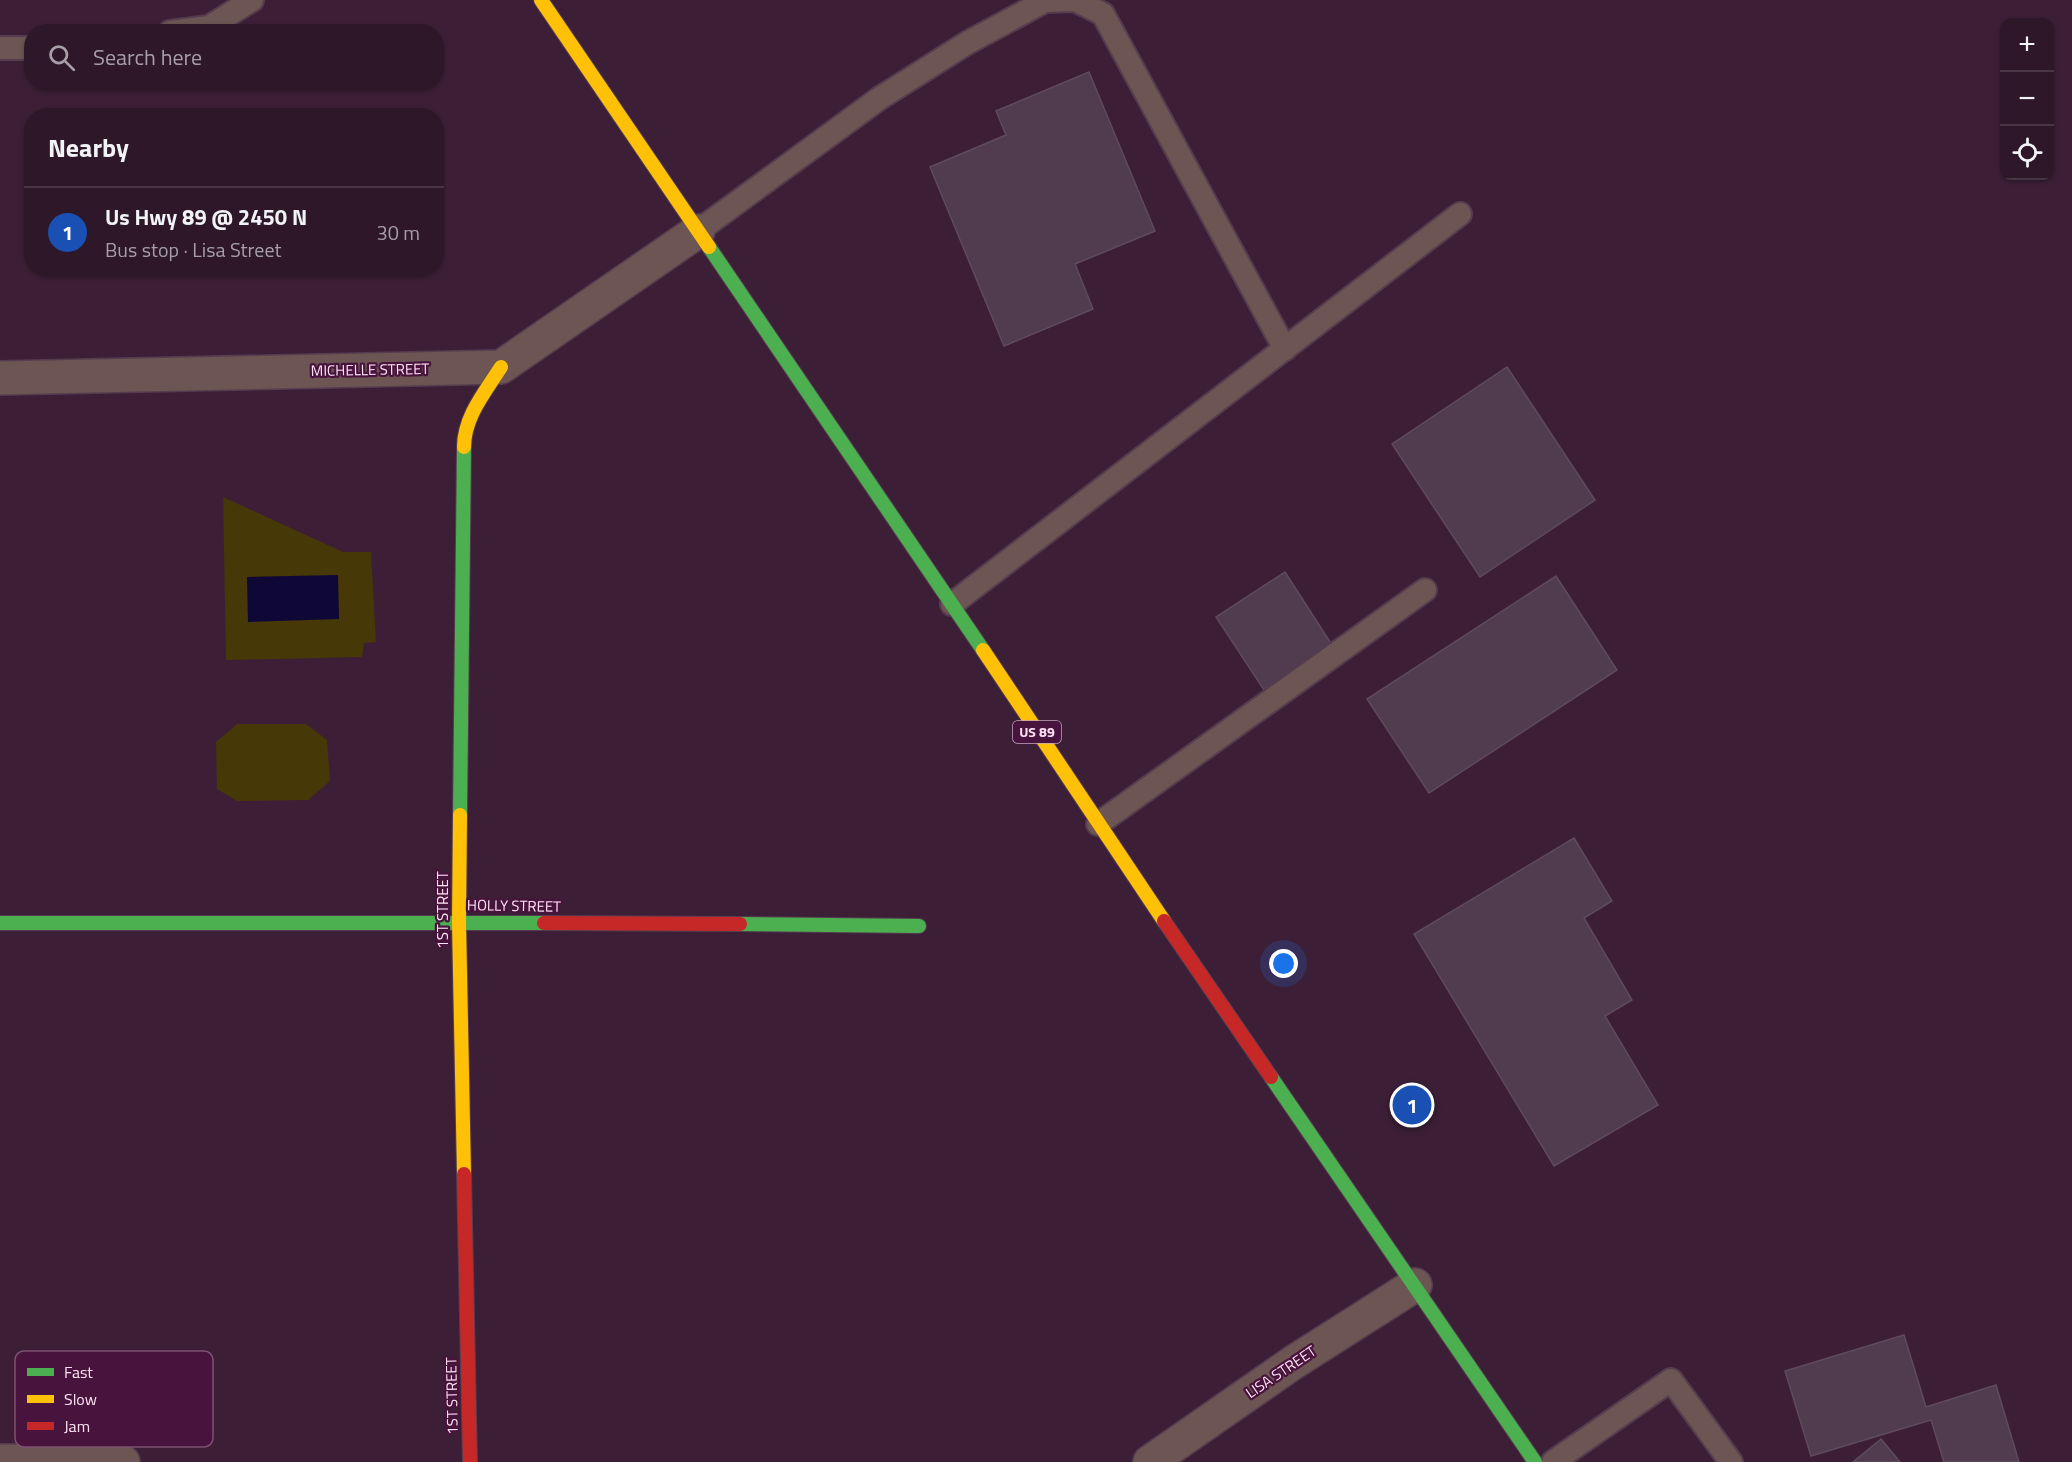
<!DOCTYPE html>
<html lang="en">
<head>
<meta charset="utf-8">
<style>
  body { margin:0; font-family:"Titillium Web",sans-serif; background:#392434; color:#f1f3f6 }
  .controls { position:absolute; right:18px; top:18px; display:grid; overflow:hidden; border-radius:12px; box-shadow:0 2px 4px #0004 }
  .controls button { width:54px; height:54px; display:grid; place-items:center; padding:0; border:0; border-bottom:2px solid #483645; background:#2d1728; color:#f1f3f6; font:30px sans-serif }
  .you { position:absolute; left:1284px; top:964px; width:21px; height:21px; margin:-15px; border:4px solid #fff; border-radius:50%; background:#1a73e8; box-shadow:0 0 0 9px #1a73e833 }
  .badge { display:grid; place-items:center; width:39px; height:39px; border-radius:50%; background:#ba9eb2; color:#fff; font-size:20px; font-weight:700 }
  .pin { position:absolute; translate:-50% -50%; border:3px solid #fff; box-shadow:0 2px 6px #0006 }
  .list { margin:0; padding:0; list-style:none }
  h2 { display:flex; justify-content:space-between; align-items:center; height:78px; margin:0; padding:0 24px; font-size:26px }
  h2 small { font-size:20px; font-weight:400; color:#a79fa8 }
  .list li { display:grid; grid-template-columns:39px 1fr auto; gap:18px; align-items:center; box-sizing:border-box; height:90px; padding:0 24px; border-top:2px solid #483645 }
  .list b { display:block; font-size:22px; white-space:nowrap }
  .list p { margin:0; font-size:20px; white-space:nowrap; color:#a79fa8 }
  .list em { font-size:20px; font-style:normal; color:#a79fa8 }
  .icon { flex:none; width:33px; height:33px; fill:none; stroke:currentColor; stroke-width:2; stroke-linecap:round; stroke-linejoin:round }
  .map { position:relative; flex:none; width:2072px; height:1462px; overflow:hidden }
  .search { position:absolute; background:#2d1728; box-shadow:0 2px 4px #0004; left:24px; top:24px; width:420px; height:66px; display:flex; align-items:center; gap:15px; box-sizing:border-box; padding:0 21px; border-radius:24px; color:#a79fa8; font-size:22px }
  .panel { position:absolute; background:#2d1728; box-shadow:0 2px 4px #0004; left:24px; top:108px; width:420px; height:168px; border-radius:24px }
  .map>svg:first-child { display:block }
  .green { fill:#463807 }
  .water { fill:#0f0735 }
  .building { fill:#503b4f; stroke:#5f4a5e; stroke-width:1.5 }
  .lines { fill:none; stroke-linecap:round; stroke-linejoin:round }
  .lane-casing { stroke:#553d4f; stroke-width:26 }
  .street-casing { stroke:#553d4f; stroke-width:36 }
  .fast-casing { stroke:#553d4f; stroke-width:16 }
  .slow-casing { stroke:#553d4f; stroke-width:16 }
  .jam-casing { stroke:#553d4f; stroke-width:16 }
  .lane { stroke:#6c5553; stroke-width:22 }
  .street { stroke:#6c5553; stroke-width:33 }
  .fast { stroke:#4caf50; stroke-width:14 }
  .slow { stroke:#ffc107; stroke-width:14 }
  .jam { stroke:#c62828; stroke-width:14 }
  .labels { text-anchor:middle; stroke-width:4.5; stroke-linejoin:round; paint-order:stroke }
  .shield { fill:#48133c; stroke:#c7a4bd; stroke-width:1.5 }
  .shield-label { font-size:14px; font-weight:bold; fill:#fee2f4 }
  .street-label { font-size:15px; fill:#fee2f4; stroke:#48133c }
  .key { fill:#48133c; stroke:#7f5173; stroke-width:1.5 }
  .key-label { font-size:16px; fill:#fee2f4 }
</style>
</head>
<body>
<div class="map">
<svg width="2072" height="1462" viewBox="0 0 2072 1462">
  <rect width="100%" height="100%" fill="#3c1f36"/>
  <g class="green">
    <polygon points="223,497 343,552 371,552 376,642 364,643 362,657 226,660"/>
    <polygon points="237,724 306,724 327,740 330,781 308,800 237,801 217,789 216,742"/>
  </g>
  <polygon class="water" points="338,575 339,619 248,622 247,577"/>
  <g class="building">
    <polygon points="1089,72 1155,231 1075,264 1093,309 1004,346 930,167 1006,135 996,111"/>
    <polygon points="1507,367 1595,500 1480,577 1392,444"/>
    <polygon points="1285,572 1332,645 1264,690 1216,617"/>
    <polygon points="1556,576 1617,670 1429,793 1367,699"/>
    <polygon points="1574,838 1612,901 1584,918 1632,1000 1605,1016 1658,1105 1554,1166 1414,934"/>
    <polygon points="1904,1335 1926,1407 1996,1385 2019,1462 1944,1462 1931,1420 1811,1456 1785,1371"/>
    <polygon points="1881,1439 1900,1462 1853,1462"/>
  </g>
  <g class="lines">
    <g class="lane-casing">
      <g id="lane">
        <polyline points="170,32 209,27 252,0"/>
        <polyline points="0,48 32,48"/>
        <polyline points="698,231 880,98 967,43 1045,1 1075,0 1103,14 1285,349"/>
        <polyline points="952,604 1460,214"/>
        <polyline points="1098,824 1425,590"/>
        <polyline points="1553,1462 1671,1380 1731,1462"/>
      </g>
    </g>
    <g class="street-casing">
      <g id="street">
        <polyline points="0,378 501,367 698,231"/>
        <polyline points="0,1461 123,1462"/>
        <polyline points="1150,1462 1294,1362 1415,1285"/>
      </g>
    </g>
    <g class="fast-casing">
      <g id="fast">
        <polyline points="709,247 983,650"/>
        <polyline points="460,815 464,447"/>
        <polyline points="0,923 544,923"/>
        <polyline points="740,924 919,926"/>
        <polyline points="1271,1077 1535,1462"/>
      </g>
    </g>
    <g class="slow-casing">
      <g id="slow">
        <polyline points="541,0 709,247"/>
        <path d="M 464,447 C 464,417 485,392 501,367"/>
        <polyline points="983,650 1164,921"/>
        <polyline points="460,815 459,922 464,1174"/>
      </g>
    </g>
    <g class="jam-casing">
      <g id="jam">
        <polyline points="1164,921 1271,1077"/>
        <polyline points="544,923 740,924"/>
        <polyline points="464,1174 470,1462"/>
      </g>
    </g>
    <use href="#lane" class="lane"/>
    <use href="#street" class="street"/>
    <use href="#fast" class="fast"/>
    <use href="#slow" class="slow"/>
    <use href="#jam" class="jam"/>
  </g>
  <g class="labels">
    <rect class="shield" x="1013" y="721" width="48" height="22" rx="4.5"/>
    <g class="shield-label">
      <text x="1037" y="737">US 89</text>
    </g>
    <g class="street-label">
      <text transform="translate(370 370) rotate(-1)" y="5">MICHELLE STREET</text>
      <text transform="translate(514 906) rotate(1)" y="5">HOLLY STREET</text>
      <text transform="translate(443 910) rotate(-90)" y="5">1ST STREET</text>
      <text transform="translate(1281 1372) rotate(-34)" y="5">LISA STREET</text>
      <text transform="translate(452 1396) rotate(-91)" y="5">1ST STREET</text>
    </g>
  </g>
  <rect x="15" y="1351" width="198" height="96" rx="9" class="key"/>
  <rect x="27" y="1368" width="27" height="8" fill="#4caf50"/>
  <rect x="27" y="1395" width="27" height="8" fill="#ffc107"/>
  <rect x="27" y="1422" width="27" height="8" fill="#c62828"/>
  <g class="key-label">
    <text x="64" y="1378">Fast</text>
    <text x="64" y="1405">Slow</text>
    <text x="64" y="1432">Jam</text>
  </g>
</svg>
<div class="controls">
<button>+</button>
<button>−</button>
<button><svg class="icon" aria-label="locate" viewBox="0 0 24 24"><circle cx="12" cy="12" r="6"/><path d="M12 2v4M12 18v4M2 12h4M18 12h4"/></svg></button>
</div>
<div class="you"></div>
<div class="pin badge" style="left:1412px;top:1105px;background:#1a4fb4">1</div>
<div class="search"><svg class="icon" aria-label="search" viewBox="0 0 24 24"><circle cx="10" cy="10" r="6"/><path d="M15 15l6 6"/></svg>Search here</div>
<section class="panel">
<h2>Nearby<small></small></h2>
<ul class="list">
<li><span class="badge" style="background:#1a4fb4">1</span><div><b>Us Hwy 89 @ 2450 N</b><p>Bus stop · Lisa Street</p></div><em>30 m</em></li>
</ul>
</section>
</div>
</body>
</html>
